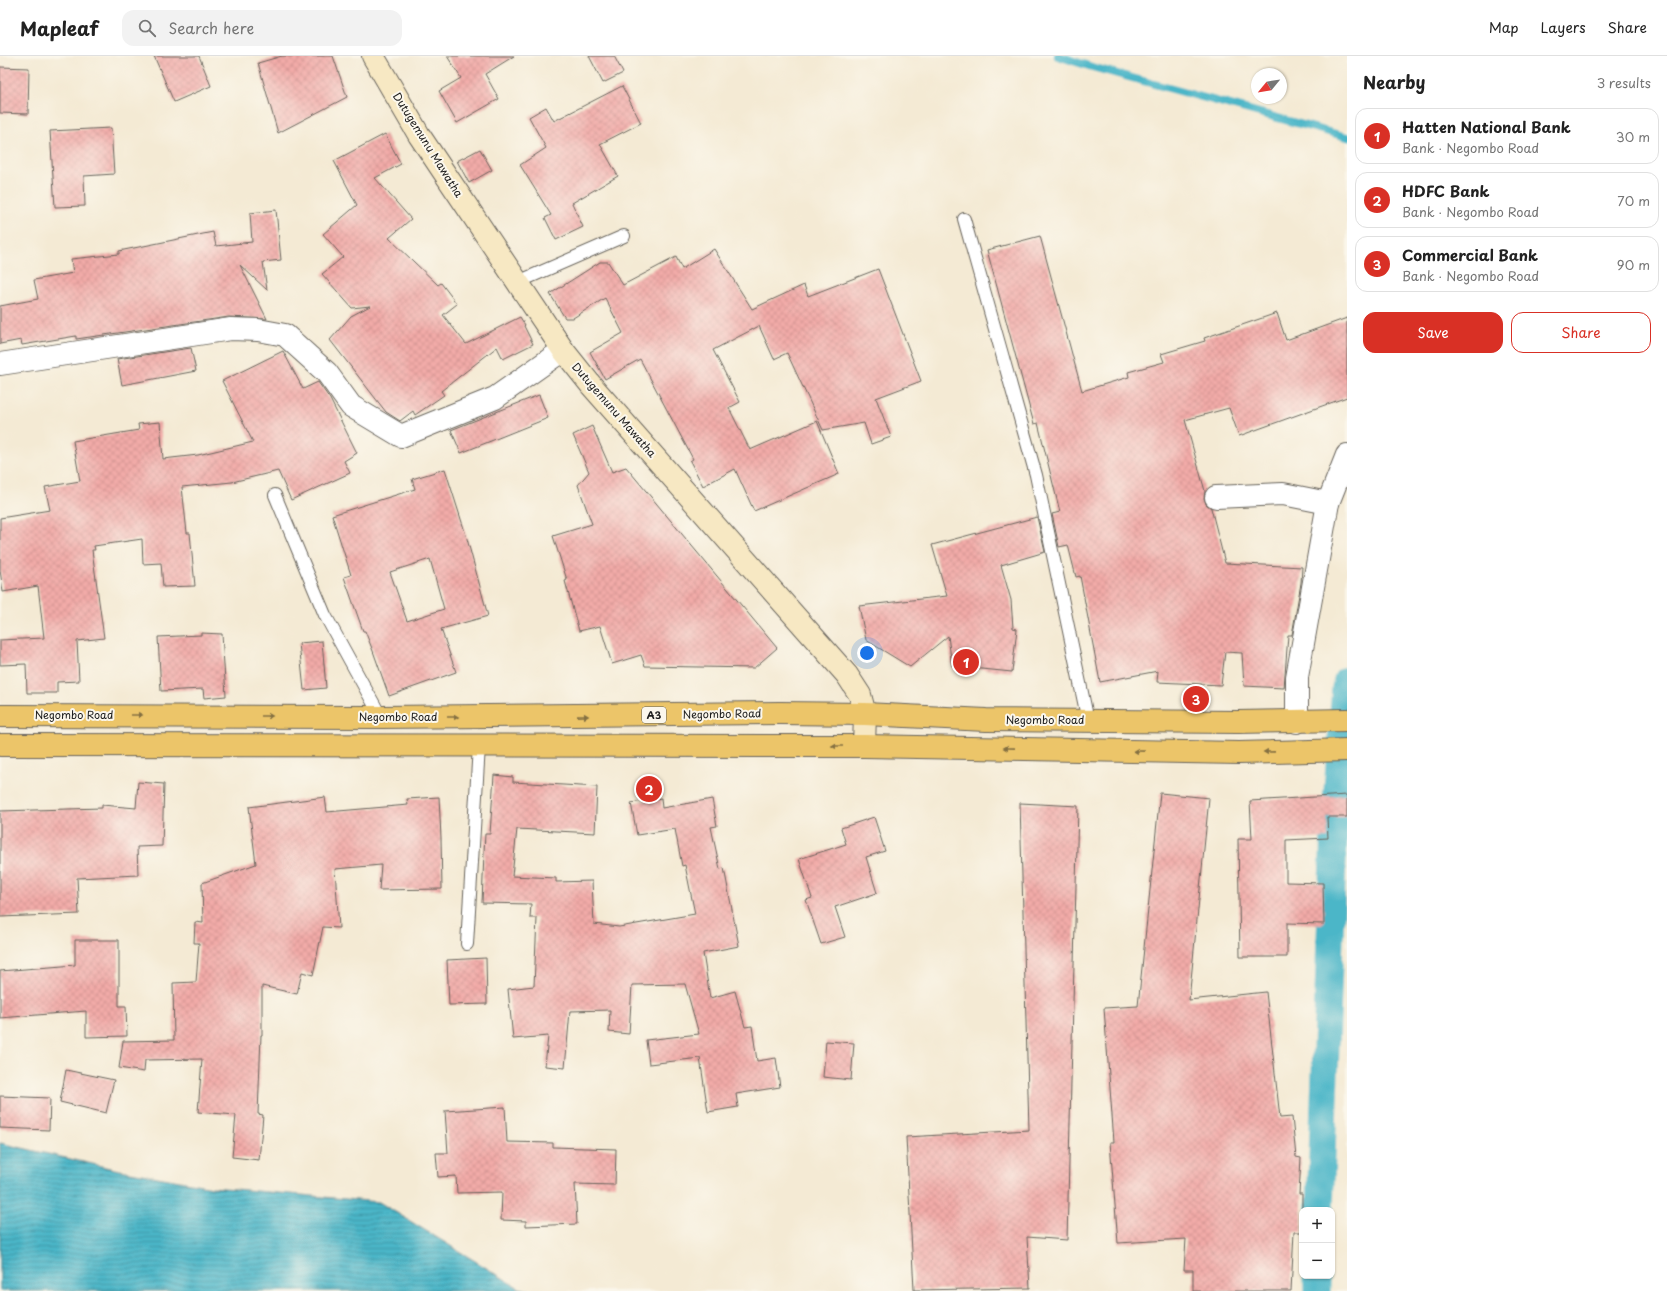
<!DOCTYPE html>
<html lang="en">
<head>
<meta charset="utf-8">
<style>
  body { margin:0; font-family:"Playpen Sans",sans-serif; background:#f2f2f2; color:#222 }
  .controls { position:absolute; right:12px; bottom:12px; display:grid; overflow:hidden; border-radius:8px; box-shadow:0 1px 3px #0004 }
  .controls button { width:36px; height:36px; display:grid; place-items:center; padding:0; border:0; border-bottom:1px solid #e0e0e0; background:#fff; color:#222; font:20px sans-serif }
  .compass { position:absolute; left:1251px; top:12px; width:36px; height:36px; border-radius:50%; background:#fff; box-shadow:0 1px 3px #0004; rotate:240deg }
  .you { position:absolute; left:867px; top:597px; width:14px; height:14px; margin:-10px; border:3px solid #fff; border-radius:50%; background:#1a73e8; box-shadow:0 0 0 6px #1a73e833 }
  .badge { display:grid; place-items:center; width:26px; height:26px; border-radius:50%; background:#d93025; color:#fff; font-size:13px; font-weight:700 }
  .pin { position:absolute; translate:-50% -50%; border:2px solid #fff; box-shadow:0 1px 4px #0006 }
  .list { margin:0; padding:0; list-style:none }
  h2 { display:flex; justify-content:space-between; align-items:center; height:52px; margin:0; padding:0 16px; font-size:17px }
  h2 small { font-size:13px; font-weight:400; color:#767676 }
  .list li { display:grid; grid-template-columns:26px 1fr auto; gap:12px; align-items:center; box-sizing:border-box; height:56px; margin:0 8px 8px; padding:0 8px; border:1px solid #e0e0e0; border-radius:12px }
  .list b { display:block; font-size:15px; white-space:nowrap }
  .list p { margin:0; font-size:13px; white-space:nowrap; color:#767676 }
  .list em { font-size:13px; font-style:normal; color:#767676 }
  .actions { display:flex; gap:8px; padding:12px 16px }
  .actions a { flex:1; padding:9px 0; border:1px solid #d93025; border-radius:12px; text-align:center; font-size:14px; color:#d93025 }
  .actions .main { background:#d93025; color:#fff }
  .icon { flex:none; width:22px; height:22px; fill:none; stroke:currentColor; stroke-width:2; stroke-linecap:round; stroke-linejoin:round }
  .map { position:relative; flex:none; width:1347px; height:1235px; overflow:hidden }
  header { display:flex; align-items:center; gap:24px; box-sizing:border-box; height:56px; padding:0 20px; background:#fff; border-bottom:1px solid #e0e0e0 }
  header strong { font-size:19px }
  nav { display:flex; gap:22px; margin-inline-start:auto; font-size:14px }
  .search { width:280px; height:36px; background:#f2f2f2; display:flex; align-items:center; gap:10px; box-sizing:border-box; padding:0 14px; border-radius:12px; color:#767676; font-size:15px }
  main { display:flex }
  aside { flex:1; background:#fff }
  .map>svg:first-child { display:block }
  .water { fill:url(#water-rules); stroke:#346972 }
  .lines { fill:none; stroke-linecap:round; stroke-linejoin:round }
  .stream { stroke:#4bb6c8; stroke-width:8 }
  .canal { stroke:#4bb6c8; stroke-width:27 }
  .building { fill:url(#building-cross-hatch); fill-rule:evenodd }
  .lane-casing { stroke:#68645c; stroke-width:14 }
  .street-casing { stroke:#68645c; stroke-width:24 }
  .secondary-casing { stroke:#68645c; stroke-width:24 }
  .highway-casing { stroke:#68645c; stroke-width:24 }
  .lane { stroke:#fff; stroke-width:12 }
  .street { stroke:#fff; stroke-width:22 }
  .secondary { stroke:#f7e8c3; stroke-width:22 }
  .highway { stroke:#ecc569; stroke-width:22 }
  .oneway { fill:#847042 }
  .labels { text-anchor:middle; stroke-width:4; stroke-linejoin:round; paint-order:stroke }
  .shield { fill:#fbf7ec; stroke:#5f5e5a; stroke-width:1 }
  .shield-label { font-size:10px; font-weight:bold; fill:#1c1c1c }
  .street-label { font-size:11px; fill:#1c1c1c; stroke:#fbf7ec }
</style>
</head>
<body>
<header>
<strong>Mapleaf</strong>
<div class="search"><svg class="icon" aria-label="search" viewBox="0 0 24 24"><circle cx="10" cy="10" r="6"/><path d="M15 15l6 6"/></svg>Search here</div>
<nav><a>Map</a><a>Layers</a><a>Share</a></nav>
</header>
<main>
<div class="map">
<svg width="1347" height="1235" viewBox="0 0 1347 1235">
  <defs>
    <pattern id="water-rules" width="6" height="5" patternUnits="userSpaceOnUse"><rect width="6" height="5" fill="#4bb6c8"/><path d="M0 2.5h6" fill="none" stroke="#3e93a2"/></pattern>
    <pattern id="building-cross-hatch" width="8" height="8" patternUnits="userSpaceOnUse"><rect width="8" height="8" fill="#f2aba8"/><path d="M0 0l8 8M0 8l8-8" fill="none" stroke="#cf9390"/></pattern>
  </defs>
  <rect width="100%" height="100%" fill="#fbf7ec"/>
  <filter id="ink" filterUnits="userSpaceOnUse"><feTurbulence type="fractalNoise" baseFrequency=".025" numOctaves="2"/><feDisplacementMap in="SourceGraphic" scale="8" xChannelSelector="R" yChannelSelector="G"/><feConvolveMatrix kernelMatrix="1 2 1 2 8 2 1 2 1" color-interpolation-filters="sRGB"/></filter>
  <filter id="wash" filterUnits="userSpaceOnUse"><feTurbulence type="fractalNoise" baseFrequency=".012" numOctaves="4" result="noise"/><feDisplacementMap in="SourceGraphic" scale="16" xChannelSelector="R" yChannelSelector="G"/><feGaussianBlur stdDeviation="0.9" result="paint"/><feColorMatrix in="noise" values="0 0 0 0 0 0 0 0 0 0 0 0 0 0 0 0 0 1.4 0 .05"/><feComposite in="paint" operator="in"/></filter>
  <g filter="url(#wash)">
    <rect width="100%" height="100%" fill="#f4ead4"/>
    <polygon class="water" points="0,1087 114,1113 212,1131 379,1146 519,1232 532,1235 0,1235"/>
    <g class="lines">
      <polyline class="stream" points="1058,0 1092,11 1347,81"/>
      <g class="canal">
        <polyline points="1320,1154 1334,774 1345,632 1347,624"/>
        <polyline points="1317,1235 1317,1220"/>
      </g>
    </g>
    <g id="blocks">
      <g class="building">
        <polygon points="154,0 199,0 211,30 174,46"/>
        <polygon points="282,0 333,0 347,41 278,77 258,7"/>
        <polygon points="447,0 514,0 485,18 499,43 457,67 439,35 461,22"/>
        <polygon points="589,0 614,0 623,17 603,27"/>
        <polygon points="0,11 29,12 28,58 0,57"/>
        <polygon points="622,30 641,67 600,88 618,120 572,147 583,171 556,184 545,162 551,159 520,109 546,92 529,61 546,51 554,65"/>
        <polygon points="111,72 114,118 84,120 85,150 55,151 50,75"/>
        <polygon points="385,78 401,108 375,122 411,163 389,182 438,229 441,227 457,248 443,259 466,288 520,261 525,269 524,270 533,288 503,303 497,291 441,335 444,339 415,359 413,355 400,365 386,356 330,284 351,260 370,250 352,252 322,218 343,201 323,178 357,149 334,105"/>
        <polygon points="480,93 492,114 469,127 457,105"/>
        <polygon points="276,154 281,204 263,206 267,234 240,209 267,263 229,261 76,283 76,280 22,289 21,284 0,288 0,250 38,243 34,224 73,217 71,203 119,198 119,195 213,176 216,190 252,186 250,157"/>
        <polygon points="1040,180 1082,335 1129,321 1128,316 1164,306 1161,298 1205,285 1204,282 1277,257 1286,284 1347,262 1347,341 1239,380 1229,352 1185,364 1205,435 1204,442 1206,448 1211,452 1225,507 1302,511 1301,527 1292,579 1288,579 1284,632 1244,630 1242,597 1225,596 1221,629 1157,626 1158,615 1100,626 1080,520 1076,521 1068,489 1059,491 1052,458 1060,456 1038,367 1034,368 987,194"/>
        <polygon points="714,193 752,253 804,229 808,240 878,213 921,325 876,342 891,381 871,388 864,367 823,374 787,297 774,303 759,270 713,294 740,346 729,352 750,394 817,365 839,418 754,455 735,413 703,430 690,405 693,403 640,303 605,323 590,296 623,277 605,242 573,262 565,262 550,238 600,206 608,206 623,229 676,201 682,213"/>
        <polygon points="191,292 196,315 122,329 117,303"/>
        <polygon points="283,295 303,333 318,326 330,343 357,397 344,405 350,417 291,444 278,415 232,426 182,431 187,477 190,477 195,530 163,531 161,507 143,508 142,483 94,490 95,494 92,494 104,582 77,585 79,625 57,626 57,637 27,637 26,608 0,609 0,584 44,582 38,530 3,536 0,514 0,462 50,454 45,431 80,425 73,385 139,374 138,368 160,366 163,403 198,399 253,386 222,325"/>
        <polygon points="539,339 548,362 461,397 451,374"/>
        <polygon points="592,370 612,416 626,411 777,592 754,612 645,610 641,599 612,608 600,570 579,575 565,525 567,524 553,480 592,468 578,429 589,416 573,379"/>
        <path d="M 445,413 L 466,479 L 488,560 L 441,573 L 456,616 L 389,640 L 373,595 L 365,575 L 363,575 L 344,521 L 351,519 L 332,459 L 415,433 L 412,423 ZM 430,503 L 444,553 L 407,565 L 390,516 Z"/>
        <polygon points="1037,461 1045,496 1001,509 1011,544 1013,572 1017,573 1012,616 952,610 948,580 910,611 866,584 859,550 947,540 932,489"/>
        <polygon points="201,577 222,578 226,640 204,642 203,633 161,635 158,581 201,579"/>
        <polygon points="322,585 326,632 304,634 299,587"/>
        <polygon points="494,719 513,721 513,726 597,731 595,777 517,773 512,820 556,822 556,826 592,825 594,868 619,871 695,858 685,809 682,810 675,773 637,779 631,747 661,742 662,752 712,743 717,770 711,771 720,813 724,812 739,890 703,897 710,942 735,935 745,971 752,970 757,1005 776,1002 780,1031 736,1038 738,1051 708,1056 700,1002 649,1008 646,984 699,978 685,928 632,929 629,978 609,976 610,954 570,955 565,1012 545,1010 548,980 513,983 508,933 534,930 537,862 530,862 531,848 482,847 484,796 485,778 490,778"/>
        <polygon points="138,726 164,728 162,790 137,791 138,819 77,822 79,858 0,861 0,755 102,752 102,749 136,752"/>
        <polygon points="1160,737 1209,742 1189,944 1266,936 1280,1062 1292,1061 1296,1101 1301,1102 1299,1138 1302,1138 1302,1176 1294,1176 1291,1235 1193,1235 1193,1214 1184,1214 1186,1183 1118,1187 1110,1086 1114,1086 1104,952 1138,950"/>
        <polygon points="1347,739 1347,761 1327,761 1328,782 1286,784 1286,826 1323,827 1324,868 1287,867 1287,901 1240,901 1238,783 1252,783 1250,745"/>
        <polygon points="325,741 327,756 408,749 407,743 439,741 441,782 442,833 379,834 381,809 335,813 339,872 323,871 313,919 302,916 297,938 262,930 262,979 261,979 258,1058 263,1059 259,1104 232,1101 236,1059 198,1056 202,1003 145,1004 144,1016 119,1012 123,985 174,984 173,927 196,926 199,887 194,887 195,866 203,867 202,827 256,808 249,751"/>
        <polygon points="1020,747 1078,750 1067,1184 1027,1181 1030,1232 914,1234 906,1081 1029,1074"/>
        <polygon points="874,761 885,795 866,801 877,837 835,851 845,881 821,888 806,844 812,842 799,803 846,788 841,772"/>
        <polygon points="75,884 119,884 119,950 126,950 127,980 86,981 86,955 0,962 0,915 75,909"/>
        <polygon points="486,902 487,948 449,949 447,904"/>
        <polygon points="826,985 854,987 851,1024 823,1021"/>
        <polygon points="66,1014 114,1024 106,1057 60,1046"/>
        <polygon points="0,1040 50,1042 49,1074 0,1072"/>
        <polygon points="505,1051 507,1086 553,1087 553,1091 616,1093 615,1129 575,1128 577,1168 526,1170 526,1165 501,1164 502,1136 457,1137 456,1120 438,1121 436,1097 448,1097 445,1055"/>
      </g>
    </g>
  </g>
  <g filter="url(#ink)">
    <use href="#blocks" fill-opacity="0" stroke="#68645c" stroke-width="1"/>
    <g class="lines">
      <g class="lane-casing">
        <g id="lane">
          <polyline points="964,163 1036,419 1088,665"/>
          <polyline points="518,226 624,180"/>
          <polyline points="275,439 325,559 381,661"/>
          <polyline points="467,888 479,690"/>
        </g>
      </g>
      <g class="street-casing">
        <g id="street">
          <polyline points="0,308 231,273 258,274 285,279 327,317 351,350 401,380 495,342 563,294"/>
          <polyline points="1216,441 1283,438 1328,447"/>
          <polyline points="1297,666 1297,621 1328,447 1347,399"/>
        </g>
      </g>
      <g class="secondary-casing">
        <polyline id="secondary" points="373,0 419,79 563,294 591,329 847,619 860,639 865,658 864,690"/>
      </g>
      <g class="highway-casing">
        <g id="highway">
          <polyline points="0,660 381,661 780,657 865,658 986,664 1238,666 1347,664"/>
          <polyline points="0,689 864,690 1239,697 1347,694"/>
        </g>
      </g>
      <use href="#lane" class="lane"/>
      <use href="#street" class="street"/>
      <use href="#secondary" class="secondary"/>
      <use href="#highway" class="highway"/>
    </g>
    <defs><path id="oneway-solid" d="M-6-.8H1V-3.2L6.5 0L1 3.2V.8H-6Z"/></defs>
    <g class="oneway">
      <use href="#oneway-solid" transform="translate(137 659)"/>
      <use href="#oneway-solid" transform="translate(267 660)"/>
      <use href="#oneway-solid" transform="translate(583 660) rotate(-1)"/>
      <use href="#oneway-solid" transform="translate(453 661)"/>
      <use href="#oneway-solid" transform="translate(837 690) rotate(180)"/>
      <use href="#oneway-solid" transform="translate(1009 692) rotate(-179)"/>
      <use href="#oneway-solid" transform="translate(1139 695) rotate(-179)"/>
      <use href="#oneway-solid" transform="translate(1269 696) rotate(179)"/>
    </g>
  </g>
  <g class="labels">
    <rect class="shield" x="642" y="651" width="24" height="16" rx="3"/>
    <g class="shield-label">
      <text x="654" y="663">A3</text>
    </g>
    <g class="street-label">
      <text transform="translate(428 89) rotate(58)" y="4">Dutugemunu Mawatha</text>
      <text transform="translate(614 354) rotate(49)" y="4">Dutugemunu Mawatha</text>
      <text transform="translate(722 658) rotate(-1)" y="4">Negombo Road</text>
      <text x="74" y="663">Negombo Road</text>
      <text x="398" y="665">Negombo Road</text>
      <text x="1045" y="668">Negombo Road</text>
    </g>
  </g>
</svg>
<div class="controls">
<button>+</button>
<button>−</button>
</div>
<svg class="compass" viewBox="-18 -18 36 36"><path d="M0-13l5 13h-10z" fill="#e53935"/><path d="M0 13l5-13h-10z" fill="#767676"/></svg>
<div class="you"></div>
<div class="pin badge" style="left:966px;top:606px">1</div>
<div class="pin badge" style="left:649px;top:733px">2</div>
<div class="pin badge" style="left:1196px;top:643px">3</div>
</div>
<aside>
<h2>Nearby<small>3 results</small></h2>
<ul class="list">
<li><span class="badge">1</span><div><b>Hatten National Bank</b><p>Bank · Negombo Road</p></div><em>30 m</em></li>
<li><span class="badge">2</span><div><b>HDFC Bank</b><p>Bank · Negombo Road</p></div><em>70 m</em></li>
<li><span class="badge">3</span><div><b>Commercial Bank</b><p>Bank · Negombo Road</p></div><em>90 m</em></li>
</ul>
<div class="actions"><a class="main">Save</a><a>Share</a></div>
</aside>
</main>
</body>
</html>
